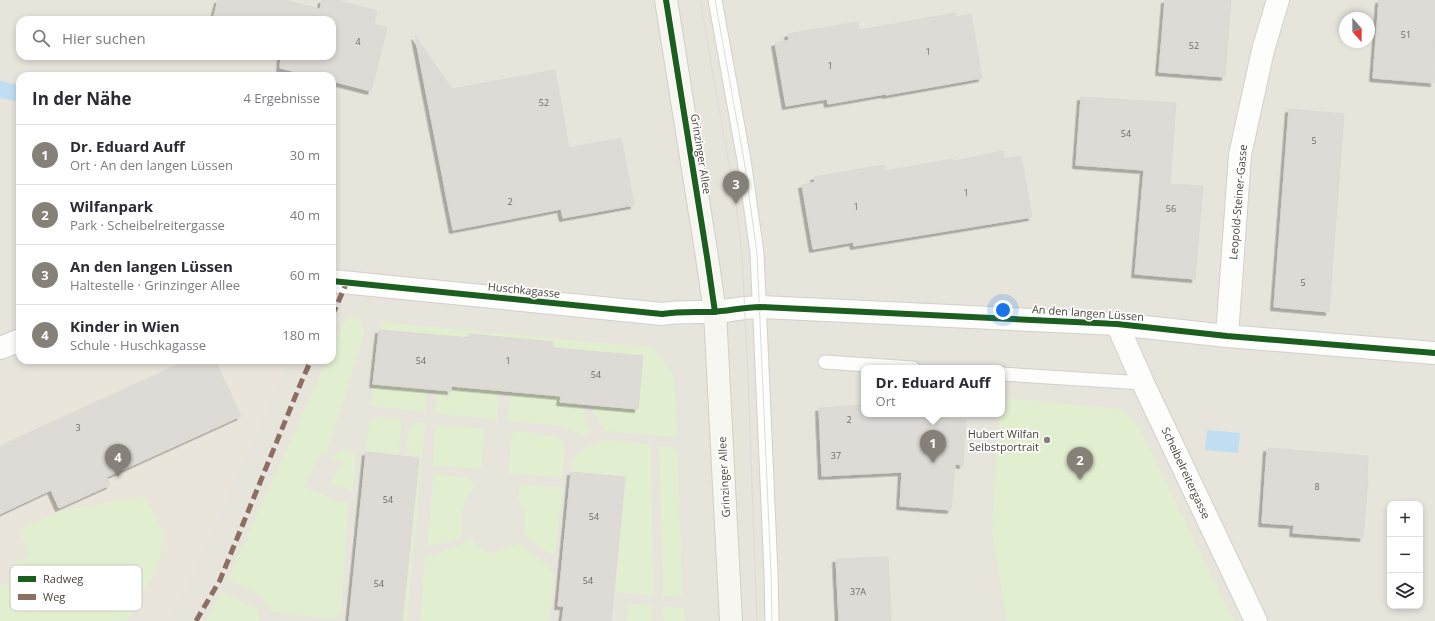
<!DOCTYPE html>
<html lang="de">
<head>
<meta charset="utf-8">
<style>
  body { margin:0; font-family:"Open Sans",sans-serif; background:#f2f2f3; color:#2b2b33 }
  .controls { position:absolute; right:12px; bottom:12px; display:grid; overflow:hidden; border-radius:8px; box-shadow:0 2px 6px #0003 }
  .controls button { width:36px; height:36px; display:grid; place-items:center; padding:0; border:0; border-bottom:1px solid #e1e1e2; background:#fff; color:#2b2b33; font:20px sans-serif }
  .compass { position:absolute; left:1339px; top:12px; width:36px; height:36px; border-radius:50%; background:#fff; box-shadow:0 2px 6px #0003; rotate:159deg }
  .you { position:absolute; left:1003px; top:310px; width:14px; height:14px; margin:-10px; border:3px solid #fff; border-radius:50%; background:#1a73e8; box-shadow:0 0 0 6px #1a73e833 }
  .badge { display:grid; place-items:center; width:26px; height:26px; border-radius:50%; background:#868178; color:#fff; font-size:13px; font-weight:700 }
  .pin { position:absolute; translate:-50% -33px; filter:drop-shadow(0 1px 2px #0008) }
  .pin::after { content:''; position:absolute; top:21px; width:14px; height:12px; background:inherit; clip-path:polygon(0 0,100% 0,50% 100%) }
  .popup { position:absolute; left:861px; top:365px; width:144px; height:52px; box-sizing:border-box; display:grid; place-content:center; border-radius:8px; background:#fff; filter:drop-shadow(0 1px 3px #0005); font-size:13px; white-space:nowrap; color:#7c7c81 }
  .popup b { font-size:15px; color:#2b2b33 }
  .popup::after { content:''; position:absolute; left:50%; top:100%; margin-left:-8px; border:8px solid transparent; border-top-color:#fff }
  .list { margin:0; padding:0; list-style:none }
  h2 { display:flex; justify-content:space-between; align-items:center; height:52px; margin:0; padding:0 16px; font-size:17px }
  h2 small { font-size:13px; font-weight:400; color:#7c7c81 }
  .list li { display:grid; grid-template-columns:26px 1fr auto; gap:12px; align-items:center; box-sizing:border-box; height:60px; padding:0 16px; border-top:1px solid #e1e1e2 }
  .list b { display:block; font-size:15px; white-space:nowrap }
  .list p { margin:0; font-size:13px; white-space:nowrap; color:#7c7c81 }
  .list em { font-size:13px; font-style:normal; color:#7c7c81 }
  .icon { flex:none; width:22px; height:22px; fill:none; stroke:currentColor; stroke-width:2; stroke-linecap:round; stroke-linejoin:round }
  .map { position:relative; flex:none; width:1435px; height:621px; overflow:hidden }
  .search { position:absolute; background:#fff; box-shadow:0 2px 6px #0003; left:16px; top:16px; width:320px; height:44px; display:flex; align-items:center; gap:10px; box-sizing:border-box; padding:0 14px; border-radius:12px; color:#7c7c81; font-size:15px }
  .panel { position:absolute; background:#fff; box-shadow:0 2px 6px #0003; left:16px; top:72px; width:320px; height:292px; border-radius:12px }
  .map>svg:first-child { display:block }
  .residential { fill:#e7e4dc; fill-rule:evenodd }
  .education { fill:#eae5da }
  .green { fill:#e1eecf }
  .water { fill:#c0ddf1 }
  .building { fill:#dedbd6; stroke:#dcd9d4; filter:url(#shadow) }
  .lines { fill:none; stroke-linecap:round; stroke-linejoin:round }
  .lane-casing { stroke:#d2d0cb; stroke-width:15 }
  .street-casing { stroke:#d2d0cb; stroke-width:24 }
  .secondary-casing { stroke:#d3cfc5; stroke-width:24 }
  .lane { stroke:#fdfdfc; stroke-width:13 }
  .street { stroke:#fdfdfc; stroke-width:22 }
  .secondary { stroke:#f7f6f1; stroke-width:22 }
  .tram { stroke:#dbdbda; stroke-width:1 }
  .quiet { stroke:#8d6e63; stroke-width:5; stroke-dasharray:10 5; stroke-linecap:butt }
  .cycleway-casing { stroke:#fff; stroke-width:8 }
  .cycleway { stroke:#1b5e20; stroke-width:6 }
  .poi-dot { fill:#868178; stroke:#fff; stroke-width:1.5 }
  .labels { text-anchor:middle; stroke-width:3.5; stroke-linejoin:round; paint-order:stroke }
  .number-label { font-size:9px; fill:#706a61 }
  .street-label { font-size:11px; fill:#4b4439; stroke:#fff }
  .poi-label { font-size:11px; fill:#4b4439; stroke:#fff; text-anchor:end }
  .key { fill:#fff; stroke:#c9c7c4; stroke-width:1 }
  .key-label { font-size:11px; fill:#4b4439 }
</style>
</head>
<body>
<div class="map">
<svg width="1435" height="621" viewBox="0 0 1435 621">
  <defs>
    <filter id="shadow"><feDropShadow dx="-3.5" dy="3.5" stdDeviation="0" flood-color="#0004"/></filter>
  </defs>
  <rect width="100%" height="100%" fill="#f4f2ee"/>
  <path class="residential" d="M 0,0 L 1435,0 L 1435,621 L 0,621 ZM 1345,18 L 1369,18 L 1369,42 L 1345,42 ZM 20,20 L 332,20 L 332,56 L 20,56 ZM 20,76 L 332,76 L 332,360 L 20,360 ZM 864,368 L 1002,368 L 1002,414 L 864,414 ZM 1390,504 L 1420,504 L 1420,606 L 1390,606 Z"/>
  <polygon class="education" points="53,360 289,360 195,571 168,621 0,621 0,383"/>
  <g class="green">
    <path d="M 347,317 L 358,319 L 363,324 L 365,332 L 326,455 L 321,453 L 304,487 L 337,501 L 349,503 L 341,613 L 333,619 L 274,612 C 266,607 266,601 260,595 C 254,589 236,584 227,580 L 327,360 L 332,360 L 332,350 Z"/>
    <polygon points="382,322 654,348 674,376 677,427 677,434 674,437 605,431 595,416 592,406 638,409 643,355 553,347 553,342 468,333 468,338 379,329 379,326"/>
    <polygon points="373,385 428,390 425,412 371,406"/>
    <polygon points="452,386 500,391 497,420 435,413 437,390 451,392"/>
    <polygon points="511,392 560,397 560,402 583,405 586,421 591,429 591,431 584,435 560,426 507,420"/>
    <polygon points="1002,398 1121,409 1140,429 1234,621 1007,621 992,532 999,414 1002,414"/>
    <polygon points="377,417 399,419 402,424 398,455 366,451 369,422 374,418"/>
    <polygon points="421,422 425,424 407,621 403,621 420,456 407,454 408,429 413,424"/>
    <polygon points="438,425 479,428 484,432 481,469 433,466 435,427"/>
    <polygon points="518,431 557,437 564,441 565,454 562,478 508,473 512,434"/>
    <polygon points="605,440 646,444 651,447 654,596 615,591 626,477 572,472 573,458 589,446"/>
    <polygon points="659,447 667,447 677,450 683,595 663,596"/>
    <path d="M 349,449 L 356,453 L 353,491 L 330,485 L 341,462 L 332,458 C 337,451 341,450 349,449 Z"/>
    <path d="M 434,474 L 470,478 L 475,485 C 473,495 467,495 464,504 C 460,513 462,526 462,536 L 452,541 L 427,546 Z"/>
    <path d="M 520,484 L 563,488 L 555,555 L 543,550 L 523,535 C 526,518 527,513 517,498 Z"/>
    <polygon points="144,496 164,531 158,568 134,610 126,621 0,621 0,586 20,578 14,563 30,557 19,531 60,511"/>
    <path d="M 471,540 C 492,561 496,551 520,543 L 549,567 L 554,575 L 549,621 L 420,621 L 425,558 Z"/>
    <polygon points="222,593 254,607 259,613 259,621 205,621"/>
    <polygon points="629,604 652,605 652,621 627,621"/>
    <polygon points="663,607 684,608 685,621 664,621"/>
  </g>
  <g class="water">
    <polygon points="0,81 20,85 20,102 0,98"/>
    <polygon points="1207,430 1240,433 1238,453 1205,450"/>
  </g>
  <g class="building">
    <polygon points="218,0 283,0 320,9 322,0 336,0 377,11 374,24 387,28 371,91 332,81 332,76 313,76 280,68 281,56 332,56 332,20 213,20"/>
    <polygon points="1165,0 1231,0 1225,77 1159,72"/>
    <polygon points="1379,0 1435,0 1434,83 1373,78"/>
    <polygon points="955,13 956,17 971,14 982,78 886,95 885,94 828,104 827,99 786,106 775,43 789,40 788,34 858,22 859,30"/>
    <polygon points="415,36 452,89 555,70 569,148 621,138 634,205 563,218 561,209 453,230"/>
    <polygon points="1081,97 1176,103 1170,184 1203,186 1195,279 1135,274 1144,170 1076,165"/>
    <polygon points="1289,109 1344,114 1329,312 1274,307"/>
    <polygon points="1003,151 1004,159 1021,156 1032,217 854,246 853,242 813,249 802,185 815,182 814,177 884,165 885,171 953,159 954,161"/>
    <polygon points="379,330 469,338 469,334 553,342 553,348 643,356 638,409 560,402 561,396 451,386 451,391 373,384"/>
    <polygon points="188,360 215,360 241,416 107,477 110,485 59,508 51,490 0,514 0,446"/>
    <polygon points="864,405 864,414 966,420 963,465 955,464 951,510 900,506 902,472 822,476 819,408"/>
    <polygon points="1267,448 1368,456 1367,481 1368,481 1363,538 1293,533 1294,525 1262,523"/>
    <polygon points="366,452 419,458 402,621 349,621"/>
    <polygon points="571,472 625,477 611,621 562,621 564,606 558,606"/>
    <polygon points="888,557 891,621 839,621 836,559"/>
  </g>
  <g class="lines">
    <g class="lane-casing">
      <g id="lane">
        <polyline points="715,0 744,160 757,253 771,573 772,621"/>
        <polyline points="825,362 913,368"/>
        <polyline points="1002,374 1143,383"/>
      </g>
    </g>
    <g class="street-casing">
      <g id="street">
        <path d="M 332,281 L 662,314 C 679,311 696,312 713,312 C 729,311 744,307 760,307 L 1117,324 L 1227,336 L 1435,353"/>
        <polyline points="1117,324 1143,383 1256,621"/>
        <polyline points="1227,336 1240,155 1263,50 1278,0"/>
        <polyline points="0,348 20,340"/>
      </g>
    </g>
    <g class="secondary-casing">
      <polyline id="secondary" points="666,0 707,257 715,312 731,621"/>
    </g>
    <use href="#lane" class="lane"/>
    <use href="#street" class="street"/>
    <use href="#secondary" class="secondary"/>
    <g class="tram">
      <polyline points="700,0 736,204 742,255 748,376 757,621"/>
      <polyline points="715,0 744,160 757,253 771,573 772,621"/>
    </g>
    <g class="quiet">
      <polyline points="332,316 347,282"/>
      <polyline points="196,621 220,580 300,385 311,360"/>
    </g>
    <g class="cycleway-casing">
      <g id="cycleway">
        <polyline points="666,0 707,257 715,312"/>
        <path d="M 332,281 L 662,314 C 679,311 696,312 713,312 C 729,311 744,307 760,307 L 1117,324 L 1227,336 L 1435,353"/>
      </g>
    </g>
    <use href="#cycleway" class="cycleway"/>
  </g>
  <circle class="poi-dot" cx="1047" cy="440" r="4"/>
  <g class="labels">
    <g class="number-label">
      <text x="1406" y="38">51</text>
      <text x="358" y="45">4</text>
      <text x="1194" y="49">52</text>
      <text x="928" y="55">1</text>
      <text x="830" y="69">1</text>
      <text x="544" y="106">52</text>
      <text x="1126" y="137">54</text>
      <text x="1314" y="144">5</text>
      <text x="966" y="196">1</text>
      <text x="510" y="205">2</text>
      <text x="856" y="210">1</text>
      <text x="1171" y="212">56</text>
      <text x="1303" y="286">5</text>
      <text x="421" y="364">54</text>
      <text x="508" y="364">1</text>
      <text x="596" y="378">54</text>
      <text x="849" y="423">2</text>
      <text x="78" y="431">3</text>
      <text x="836" y="459">37</text>
      <text x="1317" y="490">8</text>
      <text x="388" y="503">54</text>
      <text x="594" y="520">54</text>
      <text x="588" y="584">54</text>
      <text x="379" y="587">54</text>
      <text x="858" y="595">37A</text>
    </g>
    <g class="street-label">
      <text transform="translate(701 154) rotate(81)" y="4">Grinzinger Allee</text>
      <text transform="translate(1238 202) rotate(-85)" y="4">Leopold-Steiner-Gasse</text>
      <text transform="translate(524 290) rotate(6)" y="4">Huschkagasse</text>
      <text transform="translate(1088 313) rotate(4)" y="4">An den langen Lüssen</text>
      <text transform="translate(1186 473) rotate(65)" y="4">Scheibelreitergasse</text>
      <text transform="translate(724 477) rotate(-93)" y="4">Grinzinger Allee</text>
    </g>
    <g class="poi-label">
      <text x="1039" y="438">Hubert Wilfan<tspan x="1039" dy="13">Selbstportrait</tspan></text>
    </g>
  </g>
  <rect x="10" y="565" width="132" height="46" rx="6" class="key"/>
  <rect x="18" y="576" width="18" height="6" fill="#1b5e20"/>
  <rect x="18" y="594" width="18" height="6" fill="#8d6e63"/>
  <g class="key-label">
    <text x="43" y="583">Radweg</text>
    <text x="43" y="601">Weg</text>
  </g>
</svg>
<div class="controls">
<button>+</button>
<button>−</button>
<button><svg class="icon" aria-label="layers" viewBox="0 0 24 24"><path d="M12 4l9 5-9 5-9-5zM3 14l9 5 9-5"/></svg></button>
</div>
<svg class="compass" viewBox="-18 -18 36 36"><path d="M0-13l5 13h-10z" fill="#e53935"/><path d="M0 13l5-13h-10z" fill="#7c7c81"/></svg>
<div class="you"></div>
<div class="pin badge" style="left:933px;top:463px">1</div>
<div class="popup"><b>Dr. Eduard Auff</b>Ort</div>
<div class="pin badge" style="left:1080px;top:480px">2</div>
<div class="pin badge" style="left:736px;top:204px">3</div>
<div class="pin badge" style="left:118px;top:477px">4</div>
<div class="search"><svg class="icon" aria-label="search" viewBox="0 0 24 24"><circle cx="10" cy="10" r="6"/><path d="M15 15l6 6"/></svg>Hier suchen</div>
<section class="panel">
<h2>In der Nähe<small>4 Ergebnisse</small></h2>
<ul class="list">
<li><span class="badge">1</span><div><b>Dr. Eduard Auff</b><p>Ort · An den langen Lüssen</p></div><em>30 m</em></li>
<li><span class="badge">2</span><div><b>Wilfanpark</b><p>Park · Scheibelreitergasse</p></div><em>40 m</em></li>
<li><span class="badge">3</span><div><b>An den langen Lüssen</b><p>Haltestelle · Grinzinger Allee</p></div><em>60 m</em></li>
<li><span class="badge">4</span><div><b>Kinder in Wien</b><p>Schule · Huschkagasse</p></div><em>180 m</em></li>
</ul>
</section>
</div>
</body>
</html>
